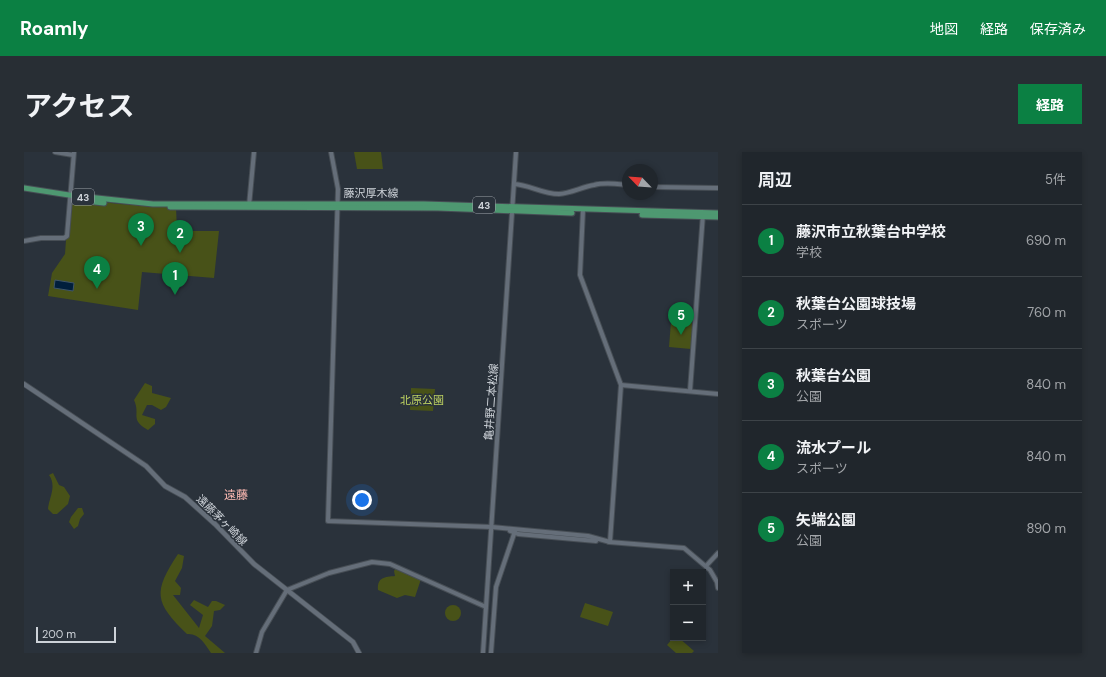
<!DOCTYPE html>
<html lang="ja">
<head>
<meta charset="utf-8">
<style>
  body { margin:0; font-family:"DM Sans","Noto Sans JP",sans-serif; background:#282e34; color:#f1f3f6 }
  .controls { position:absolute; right:12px; bottom:12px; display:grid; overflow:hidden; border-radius:0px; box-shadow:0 2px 6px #0003 }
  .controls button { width:36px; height:36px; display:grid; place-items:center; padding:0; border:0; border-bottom:1px solid #3d4348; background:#20262c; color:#f1f3f6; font:20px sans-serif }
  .compass { position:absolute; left:598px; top:12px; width:36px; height:36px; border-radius:50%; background:#20262c; box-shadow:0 2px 6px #0003; rotate:295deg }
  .scale { position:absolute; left:12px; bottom:10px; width:80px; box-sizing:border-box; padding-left:4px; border:2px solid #cdd2d8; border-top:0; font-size:11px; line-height:14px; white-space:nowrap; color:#cdd2d8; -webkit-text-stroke:3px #2a323b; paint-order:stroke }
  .you { position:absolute; left:338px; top:348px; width:14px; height:14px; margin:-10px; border:3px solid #fff; border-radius:50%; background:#1a73e8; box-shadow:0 0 0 6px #1a73e833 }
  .badge { display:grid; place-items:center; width:26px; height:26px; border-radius:50%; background:#0b8043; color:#fff; font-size:13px; font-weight:700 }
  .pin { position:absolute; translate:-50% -33px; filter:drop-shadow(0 1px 2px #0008) }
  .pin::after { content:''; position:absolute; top:21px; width:14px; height:12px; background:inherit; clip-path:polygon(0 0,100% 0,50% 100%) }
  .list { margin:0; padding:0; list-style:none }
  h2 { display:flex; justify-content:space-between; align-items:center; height:52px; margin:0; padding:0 16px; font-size:17px }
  h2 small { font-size:13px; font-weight:400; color:#a2a5a9 }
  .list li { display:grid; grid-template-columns:26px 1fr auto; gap:12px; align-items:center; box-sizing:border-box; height:72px; padding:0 16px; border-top:1px solid #3d4348 }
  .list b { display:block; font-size:15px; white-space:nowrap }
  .list p { margin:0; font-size:13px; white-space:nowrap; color:#a2a5a9 }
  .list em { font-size:13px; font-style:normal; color:#a2a5a9 }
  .map { position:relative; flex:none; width:694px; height:501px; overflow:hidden; border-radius:0px }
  header { display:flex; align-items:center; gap:24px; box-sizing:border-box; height:56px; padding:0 20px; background:#0b8043; color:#fff }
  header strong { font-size:19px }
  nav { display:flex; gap:22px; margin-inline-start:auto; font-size:14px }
  .intro { display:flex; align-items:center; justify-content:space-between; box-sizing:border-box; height:96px; padding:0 24px }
  h1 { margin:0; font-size:28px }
  .button { padding:10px 18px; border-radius:0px; background:#0b8043; color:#fff; font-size:14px; font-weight:700 }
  main { display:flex; gap:24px; padding:0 24px }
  aside { flex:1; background:#20262c; border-radius:0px; box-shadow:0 2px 6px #0003 }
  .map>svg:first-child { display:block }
  .green { fill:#485218 }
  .water { fill:#011f3c; stroke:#3e556b }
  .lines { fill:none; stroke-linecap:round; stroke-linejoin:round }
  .tertiary-casing { stroke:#474e55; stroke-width:6 }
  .secondary-casing { stroke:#474e55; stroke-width:6 }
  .primary-casing { stroke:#474e55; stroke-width:7 }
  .tertiary { stroke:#656e79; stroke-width:4 }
  .secondary { stroke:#656e79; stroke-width:4.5 }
  .primary { stroke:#4e9871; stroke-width:5 }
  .labels { text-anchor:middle; stroke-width:3; stroke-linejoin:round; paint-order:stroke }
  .shield { fill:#2a323b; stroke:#9ca2a9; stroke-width:1 }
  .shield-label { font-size:10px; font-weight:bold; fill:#cdd2d8 }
  .street-label { font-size:11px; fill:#cdd2d8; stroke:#2a323b }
  .park-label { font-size:11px; fill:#bdd160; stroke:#2a323b }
  .neighbourhood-label { font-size:12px; fill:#ffbbb4; stroke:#2a323b }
</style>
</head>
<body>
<header>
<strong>Roamly</strong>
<nav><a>地図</a><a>経路</a><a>保存済み</a></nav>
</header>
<div class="intro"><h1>アクセス</h1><a class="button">経路</a></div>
<main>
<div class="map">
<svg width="694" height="501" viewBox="0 0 694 501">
  <rect width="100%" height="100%" fill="#2a323b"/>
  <g class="green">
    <polygon points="330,0 357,0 359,17 333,17"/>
    <polygon points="45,46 95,52 152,55 153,79 195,79 190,126 118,120 114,158 24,144 28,121 41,102"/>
    <polygon points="647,170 669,171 667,197 645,195"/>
    <path d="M 121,231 L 128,234 L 128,241 L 147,246 L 142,255 L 137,258 L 128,253 L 123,253 L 118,263 L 131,267 L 131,272 L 124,278 C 105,267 117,263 110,248 Z"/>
    <polygon points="387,236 411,237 409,259 386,258"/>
    <path d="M 29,321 L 35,333 L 40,335 L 46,344 L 44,352 L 33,362 L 29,362 L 24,357 C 25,346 33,334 25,323 Z"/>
    <polygon points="54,356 58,356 60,362 56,367 54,374 50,377 45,370 47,365"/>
    <path d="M 154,402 L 160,404 L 158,416 L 151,429 L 157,436 L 156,443 L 149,443 L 175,476 L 179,463 L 166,453 L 170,448 L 184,455 L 188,449 L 192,449 L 201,453 L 196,458 L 190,459 L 188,474 L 181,484 L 201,501 L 187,501 C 181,492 175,481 163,482 C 130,450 129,440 154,402 Z"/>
    <path d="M 372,416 L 397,427 L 391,445 L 381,443 L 373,446 L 354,438 C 353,425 361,425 371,424 L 370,419 Z"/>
    <polygon points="561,451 589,460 584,474 556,465"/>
    <circle cx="429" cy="461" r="8"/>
    <polygon points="649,486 655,486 670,499 668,501 652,501 643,493"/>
  </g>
  <polygon class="water" points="31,128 50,131 49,139 30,136"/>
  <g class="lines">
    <g class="tertiary-casing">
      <g id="tertiary">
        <polyline points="31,0 49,3"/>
        <polyline points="307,0 314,37 304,369 468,375 564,384 586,390"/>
        <path d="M 490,32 C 506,33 518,42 535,42 C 547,41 558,35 570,33 C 581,30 593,32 604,33"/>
        <polyline points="628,35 694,36"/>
        <polyline points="225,54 230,0"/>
        <polyline points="559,58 556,123 597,233 586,390"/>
        <polyline points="0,89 17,86 40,86 43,84 50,0"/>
        <polyline points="597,233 694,242"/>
        <polyline points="666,239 679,62"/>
        <polyline points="486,379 494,382 572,389"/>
        <polyline points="585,390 660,396 686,418 693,430 694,436"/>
        <polyline points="682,414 694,401"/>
        <polyline points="232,501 238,480 263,438 305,421 348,410 366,412 462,455"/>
        <polyline points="459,501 492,0"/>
        <polyline points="467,501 472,435 491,379"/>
      </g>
    </g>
    <g class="secondary-casing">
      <polyline id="secondary" points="0,232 122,314 141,334 161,345 191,372 230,412 329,490 335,501"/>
    </g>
    <g class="primary-casing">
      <g id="primary">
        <polyline points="0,36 45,43 129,52 400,52 694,61"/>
        <polyline points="62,49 80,51"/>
        <polyline points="146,55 414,56 548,61"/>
        <polyline points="618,63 694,65"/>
      </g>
    </g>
    <use href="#tertiary" class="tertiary"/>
    <use href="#secondary" class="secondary"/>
    <use href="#primary" class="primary"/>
  </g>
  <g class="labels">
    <g class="shield">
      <rect x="48" y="37" width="22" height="16" rx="3"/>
      <rect x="449" y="45" width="22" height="16" rx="3"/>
    </g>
    <g class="shield-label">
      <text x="59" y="49">43</text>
      <text x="460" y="57">43</text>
    </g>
    <g class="street-label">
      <text x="347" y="45">藤沢厚木線</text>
      <text transform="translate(467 250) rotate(-86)" y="4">亀井野二本松線</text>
      <text transform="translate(198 368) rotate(45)" y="4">遠藤茅ヶ崎線</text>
    </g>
    <g class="park-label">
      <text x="398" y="252">北原公園</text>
    </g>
    <g class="neighbourhood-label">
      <text x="212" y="347">遠藤</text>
    </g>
  </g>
</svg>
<div class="controls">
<button>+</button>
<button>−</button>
</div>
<svg class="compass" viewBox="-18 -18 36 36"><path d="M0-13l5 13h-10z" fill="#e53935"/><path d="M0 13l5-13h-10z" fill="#a2a5a9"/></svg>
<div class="scale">200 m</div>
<div class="you"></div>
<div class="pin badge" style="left:151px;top:143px">1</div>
<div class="pin badge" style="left:156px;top:101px">2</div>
<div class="pin badge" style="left:117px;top:94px">3</div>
<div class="pin badge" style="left:73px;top:137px">4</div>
<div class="pin badge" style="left:657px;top:183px">5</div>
</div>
<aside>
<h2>周辺<small>5件</small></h2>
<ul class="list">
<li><span class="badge">1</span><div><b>藤沢市立秋葉台中学校</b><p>学校</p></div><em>690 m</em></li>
<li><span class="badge">2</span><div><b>秋葉台公園球技場</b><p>スポーツ</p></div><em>760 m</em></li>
<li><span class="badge">3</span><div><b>秋葉台公園</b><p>公園</p></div><em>840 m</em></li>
<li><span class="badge">4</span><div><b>流水プール</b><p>スポーツ</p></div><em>840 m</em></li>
<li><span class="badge">5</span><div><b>矢端公園</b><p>公園</p></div><em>890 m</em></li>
</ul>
</aside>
</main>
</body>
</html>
